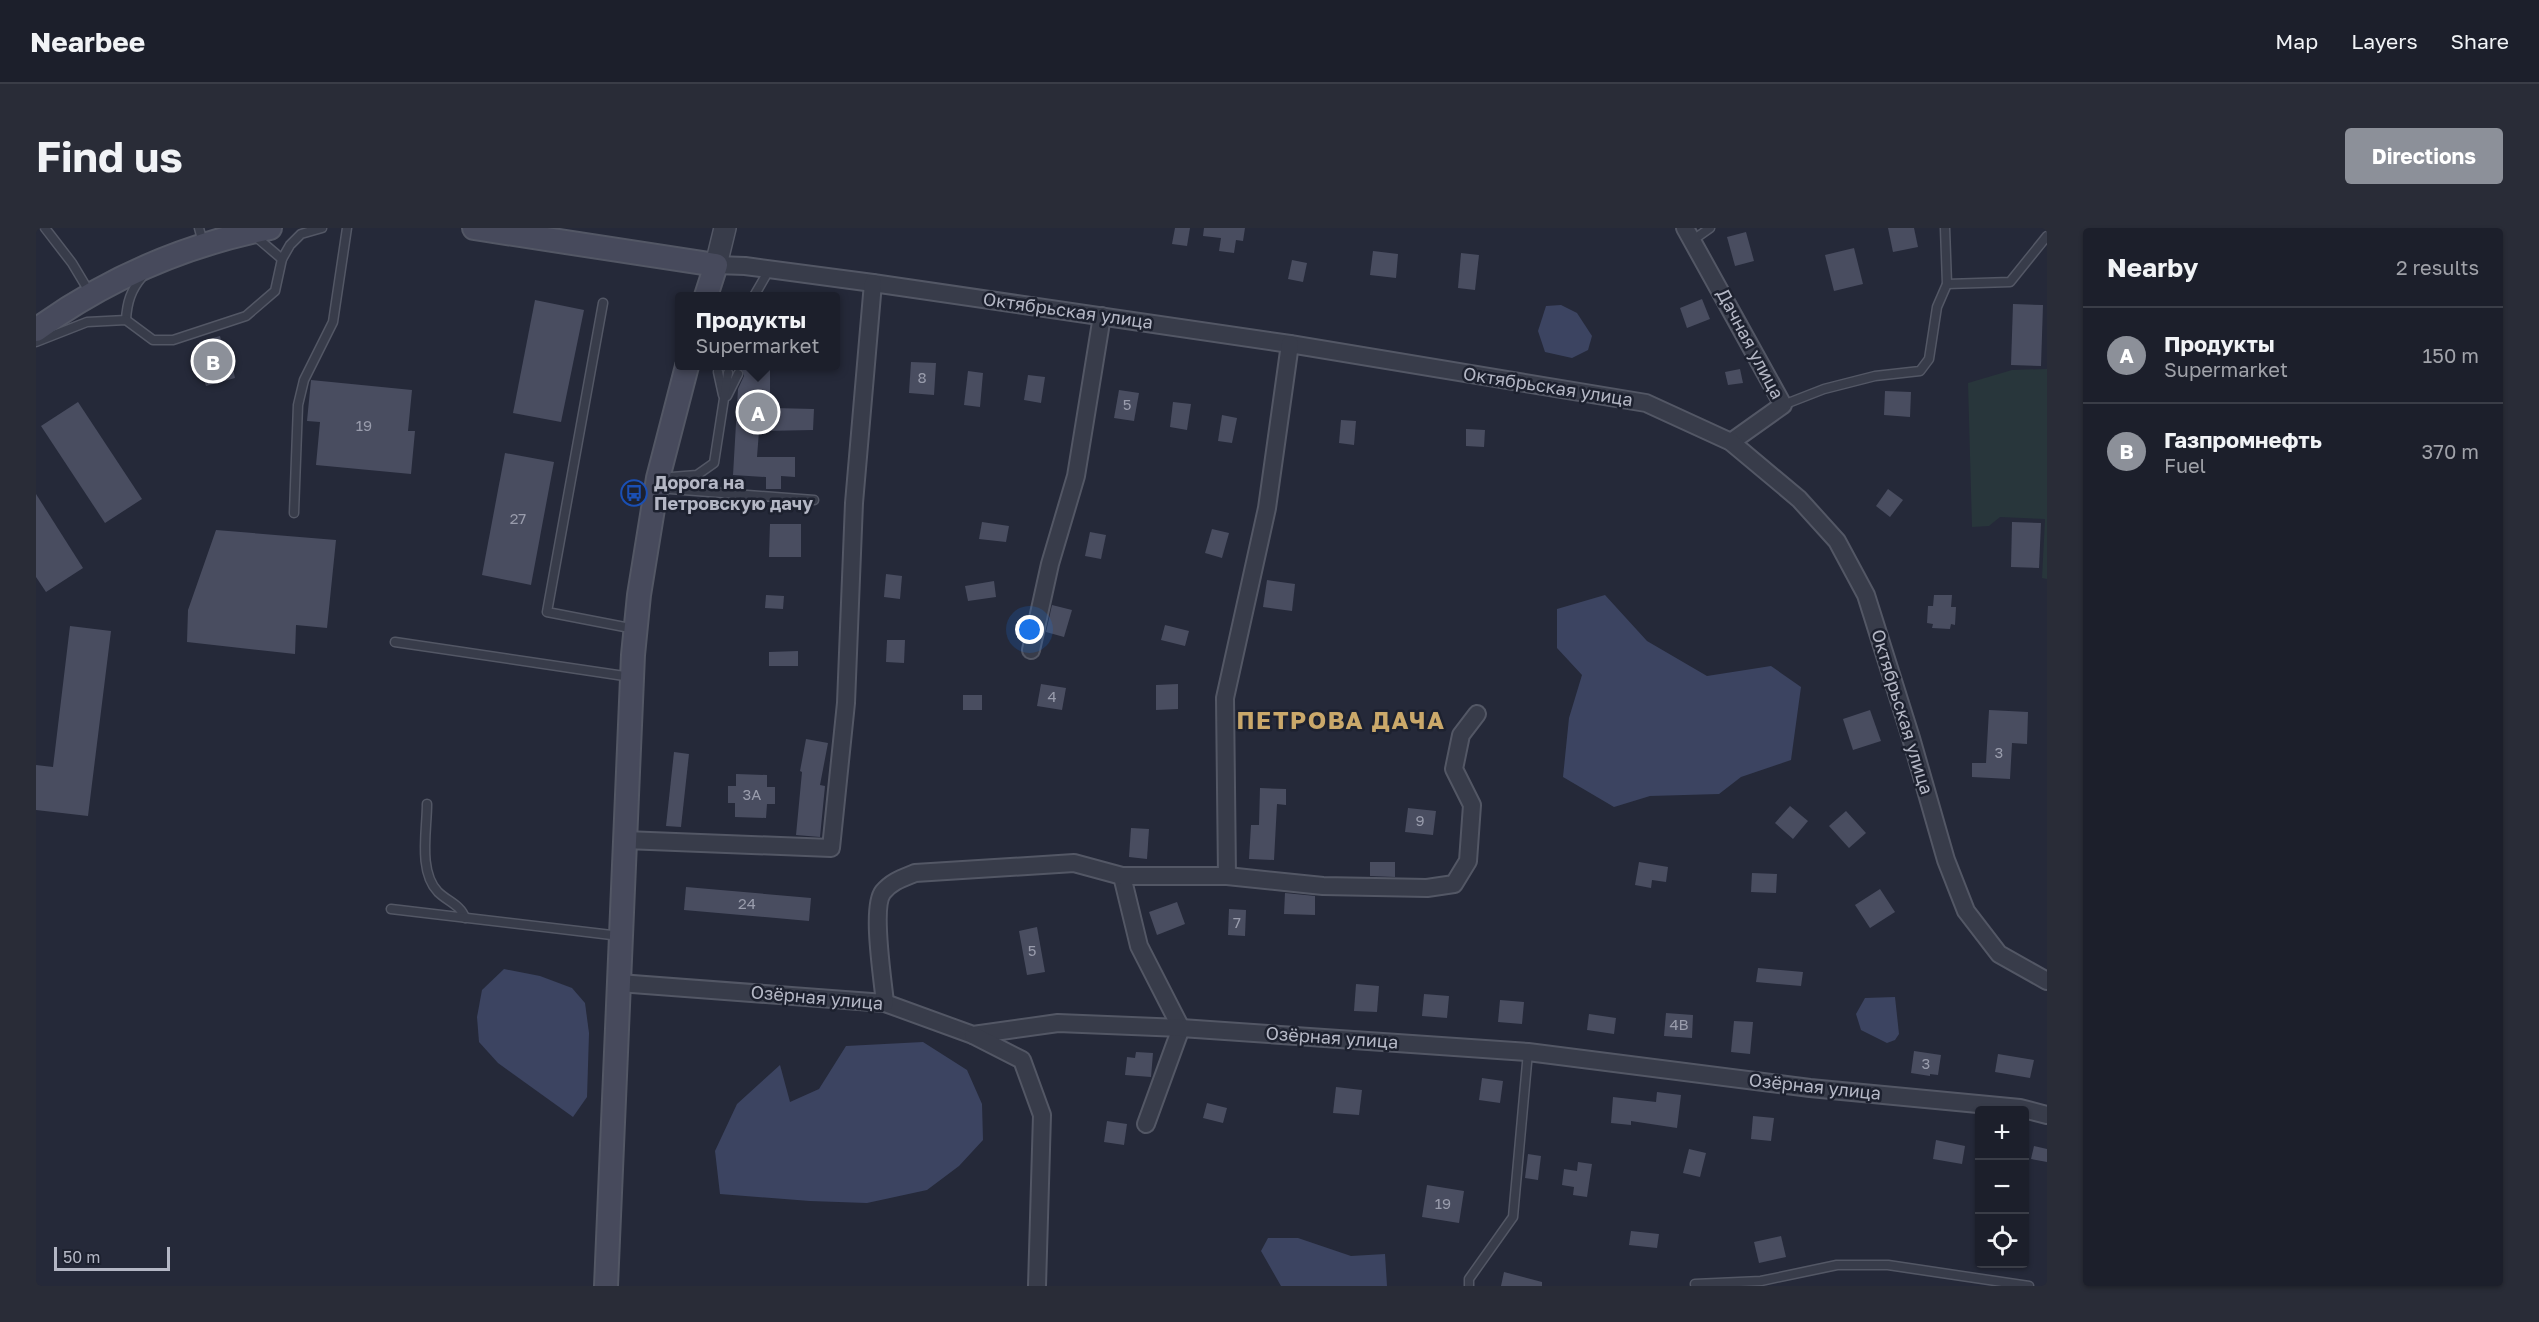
<!DOCTYPE html>
<html lang="en">
<head>
<meta charset="utf-8">
<style>
  body { margin:0; font-family:"Golos Text",sans-serif; background:#292c37; color:#f1f3f6 }
  .controls { position:absolute; right:18px; bottom:18px; display:grid; overflow:hidden; border-radius:6px; box-shadow:0 2px 4px #0004 }
  .controls button { width:54px; height:54px; display:grid; place-items:center; padding:0; border:0; border-bottom:2px solid #3a3d47; background:#1c1f2b; color:#f1f3f6; font:30px sans-serif }
  .scale { position:absolute; left:18px; bottom:15px; width:116px; box-sizing:border-box; padding-left:6px; border:3px solid #b4b7c5; border-top:0; font-size:16px; line-height:21px; white-space:nowrap; color:#b4b7c5; -webkit-text-stroke:4px #1d212f; paint-order:stroke }
  .you { position:absolute; left:994px; top:402px; width:21px; height:21px; margin:-15px; border:4px solid #fff; border-radius:50%; background:#1a73e8; box-shadow:0 0 0 9px #1a73e833 }
  .badge { display:grid; place-items:center; width:39px; height:39px; border-radius:50%; background:#8c9099; color:#fff; font-size:20px; font-weight:700 }
  .pin { position:absolute; translate:-50% -50%; border:3px solid #fff; box-shadow:0 2px 6px #0006 }
  .popup { position:absolute; left:639px; top:64px; width:165px; height:78px; box-sizing:border-box; display:grid; place-content:center; border-radius:6px; background:#1c1f2b; filter:drop-shadow(0 2px 4px #0005); font-size:20px; white-space:nowrap; color:#a0a2a9 }
  .popup b { font-size:22px; color:#f1f3f6 }
  .popup::after { content:''; position:absolute; left:50%; top:100%; margin-left:-12px; border:12px solid transparent; border-top-color:#1c1f2b }
  .list { margin:0; padding:0; list-style:none }
  h2 { display:flex; justify-content:space-between; align-items:center; height:78px; margin:0; padding:0 24px; font-size:26px }
  h2 small { font-size:20px; font-weight:400; color:#a0a2a9 }
  .list li { display:grid; grid-template-columns:39px 1fr auto; gap:18px; align-items:center; box-sizing:border-box; height:96px; padding:0 24px; border-top:2px solid #3a3d47 }
  .list b { display:block; font-size:22px; white-space:nowrap }
  .list p { margin:0; font-size:20px; white-space:nowrap; color:#a0a2a9 }
  .list em { font-size:20px; font-style:normal; color:#a0a2a9 }
  .icon { flex:none; width:33px; height:33px; fill:none; stroke:currentColor; stroke-width:2; stroke-linecap:round; stroke-linejoin:round }
  .map { position:relative; flex:none; width:2011px; height:1058px; overflow:hidden; border-radius:6px }
  header { display:flex; align-items:center; gap:36px; box-sizing:border-box; height:84px; padding:0 30px; background:#1c1f2b; border-bottom:2px solid #3a3d47 }
  header strong { font-size:28px }
  nav { display:flex; gap:33px; margin-inline-start:auto; font-size:21px }
  .intro { display:flex; align-items:center; justify-content:space-between; box-sizing:border-box; height:144px; padding:0 36px }
  h1 { margin:0; font-size:42px }
  .button { padding:15px 27px; border-radius:6px; background:#8c9099; color:#fff; font-size:21px; font-weight:700 }
  main { display:flex; gap:36px; padding:0 36px }
  aside { flex:1; background:#1c1f2b; border-radius:6px; box-shadow:0 2px 4px #0004 }
  .map>svg:first-child { display:block }
  .green { fill:#28363b }
  .water { fill:#3c4461 }
  .building { fill:#494d60 }
  .lines { fill:none; stroke-linecap:round; stroke-linejoin:round }
  .service-casing { stroke:#535765; stroke-width:11 }
  .minor-casing { stroke:#535765; stroke-width:20 }
  .tertiary-casing { stroke:#535765; stroke-width:24 }
  .secondary-casing { stroke:#535765; stroke-width:26 }
  .service { stroke:#383c4a; stroke-width:8 }
  .minor { stroke:#383c4a; stroke-width:16 }
  .tertiary { stroke:#383c4a; stroke-width:21 }
  .secondary { stroke:#474a5c; stroke-width:22 }
  .labels { text-anchor:middle; stroke-width:5; stroke-linejoin:round; paint-order:stroke }
  .number-label { font-size:15px; fill:#999cac }
  .street-label { font-size:18px; fill:#b4b7c5; stroke:#1d212f }
  .poi-label { font-size:18px; font-weight:bold; fill:#b4b7c5; stroke:#1d212f; text-anchor:start }
  .district-label { font-size:24px; font-weight:bold; letter-spacing:1.5px; fill:#caa86a; stroke:#1d212f }
</style>
</head>
<body>
<header>
<strong>Nearbee</strong>
<nav><a>Map</a><a>Layers</a><a>Share</a></nav>
</header>
<div class="intro"><h1>Find us</h1><a class="button">Directions</a></div>
<main>
<div class="map">
<svg width="2011" height="1058" viewBox="0 0 2011 1058">
  <rect width="100%" height="100%" fill="#252939"/>
  <polygon class="green" points="2011,135 2011,351 2006,350 2009,291 1964,289 1953,298 1936,299 1932,155 1976,142 2011,141"/>
  <g class="water">
    <polygon points="1525,77 1541,85 1556,108 1552,122 1536,130 1509,124 1502,103 1510,78"/>
    <polygon points="1569,367 1611,413 1671,448 1735,438 1765,459 1755,532 1705,549 1683,566 1614,568 1578,579 1527,549 1533,490 1546,447 1521,420 1521,381"/>
    <polygon points="468,741 504,748 536,760 549,775 553,805 551,869 537,889 462,835 443,814 441,789 446,762"/>
    <polygon points="1859,769 1863,806 1859,812 1851,815 1825,802 1820,786 1829,770"/>
    <polygon points="887,814 931,842 946,876 947,912 923,938 891,962 831,975 774,973 684,966 679,923 701,876 744,837 754,874 783,861 810,818"/>
    <polygon points="1232,1010 1262,1010 1315,1028 1349,1026 1351,1058 1245,1058 1225,1023"/>
  </g>
  <g class="building">
    <polygon points="1139,0 1154,0 1151,18 1136,16"/>
    <polygon points="1168,0 1209,0 1207,13 1200,12 1198,25 1183,23 1185,10 1167,8"/>
    <polygon points="1852,0 1878,0 1882,19 1857,24"/>
    <polygon points="1710,4 1718,33 1699,38 1691,9"/>
    <polygon points="1818,20 1827,56 1798,63 1789,27"/>
    <polygon points="1337,23 1362,26 1360,50 1334,47"/>
    <polygon points="1425,25 1443,27 1439,62 1422,60"/>
    <polygon points="1256,32 1271,35 1267,54 1252,51"/>
    <polygon points="1666,71 1674,91 1651,100 1644,80"/>
    <polygon points="499,72 548,82 525,194 477,185"/>
    <polygon points="1977,76 2007,77 2005,138 1975,137"/>
    <polygon points="184,108 192,137 196,136 199,150 170,158 166,144 171,143 163,114"/>
    <polygon points="875,134 900,135 898,167 873,165"/>
    <polygon points="1704,141 1707,155 1692,157 1689,144"/>
    <polygon points="706,142 734,142 734,168 737,168 737,180 778,181 777,202 723,203 721,229 759,229 759,249 745,248 745,261 730,261 730,249 697,247 702,161 708,148"/>
    <polygon points="932,143 947,145 944,179 928,177"/>
    <polygon points="992,147 1009,149 1005,175 988,172"/>
    <polygon points="275,152 376,162 372,203 379,203 375,246 280,237 284,194 271,193"/>
    <polygon points="1083,162 1103,165 1098,193 1078,190"/>
    <polygon points="1849,163 1875,164 1874,189 1848,187"/>
    <polygon points="42,174 106,271 69,295 5,198"/>
    <polygon points="1137,174 1155,176 1151,202 1134,199"/>
    <polygon points="1186,187 1201,190 1196,215 1182,213"/>
    <polygon points="1305,192 1320,193 1318,217 1303,215"/>
    <polygon points="1430,201 1449,202 1448,219 1430,218"/>
    <polygon points="469,225 518,234 495,357 446,347"/>
    <polygon points="1852,261 1867,272 1854,289 1840,278"/>
    <polygon points="0,266 47,340 10,364 0,349"/>
    <polygon points="946,294 973,298 970,314 943,311"/>
    <polygon points="1976,294 2005,295 2003,340 1975,339"/>
    <polygon points="734,296 765,296 765,329 733,329"/>
    <polygon points="1176,301 1193,305 1186,330 1169,325"/>
    <polygon points="180,302 300,312 291,400 260,397 259,426 151,414 152,382"/>
    <polygon points="1054,304 1070,307 1065,331 1049,328"/>
    <polygon points="850,346 866,348 864,371 848,369"/>
    <polygon points="1231,352 1259,356 1256,383 1227,379"/>
    <polygon points="958,353 960,369 932,373 929,358"/>
    <polygon points="730,367 748,368 747,381 729,380"/>
    <polygon points="1898,367 1916,367 1915,379 1920,379 1919,397 1915,396 1914,401 1896,400 1897,396 1891,395 1892,378 1897,378"/>
    <polygon points="1016,377 1036,382 1028,409 1010,404"/>
    <polygon points="1129,397 1153,403 1149,418 1125,412"/>
    <polygon points="34,398 75,403 52,588 0,582 0,537 17,539"/>
    <polygon points="851,412 869,412 868,435 850,434"/>
    <polygon points="762,423 762,438 733,438 733,424"/>
    <polygon points="1005,456 1030,460 1026,482 1001,478"/>
    <polygon points="1142,456 1142,481 1120,482 1120,457"/>
    <rect x="927" y="467" width="19" height="15"/>
    <polygon points="1834,482 1845,513 1817,522 1807,491"/>
    <polygon points="1953,482 1992,484 1991,516 1976,515 1974,551 1936,549 1936,535 1950,535"/>
    <polygon points="770,511 792,515 784,557 789,558 784,609 760,607 766,544 764,543"/>
    <polygon points="638,524 653,526 645,599 630,598"/>
    <polygon points="700,546 731,547 731,559 739,559 739,576 731,576 730,590 699,589 699,575 692,575 692,558 700,558"/>
    <polygon points="1224,560 1250,561 1250,577 1241,576 1238,632 1213,631 1215,597 1223,597"/>
    <polygon points="1754,578 1772,593 1757,611 1739,595"/>
    <polygon points="1372,580 1400,583 1397,607 1369,604"/>
    <polygon points="1810,583 1830,605 1813,620 1793,598"/>
    <polygon points="1095,600 1113,601 1111,631 1093,629"/>
    <polygon points="1334,634 1359,634 1359,649 1334,648"/>
    <polygon points="1603,634 1632,639 1630,654 1616,652 1615,660 1599,657"/>
    <polygon points="1716,645 1741,646 1740,665 1715,664"/>
    <polygon points="650,659 775,670 773,693 648,682"/>
    <polygon points="1844,661 1859,684 1834,700 1819,677"/>
    <polygon points="1249,665 1279,668 1279,687 1248,686"/>
    <polygon points="1141,674 1149,696 1121,707 1113,684"/>
    <polygon points="1193,681 1210,682 1209,708 1192,707"/>
    <polygon points="1001,699 1009,744 991,747 983,703"/>
    <polygon points="1722,740 1767,744 1765,758 1720,754"/>
    <polygon points="1320,756 1343,758 1341,784 1318,783"/>
    <polygon points="1388,766 1413,768 1411,790 1386,788"/>
    <polygon points="1464,772 1488,774 1486,796 1462,794"/>
    <polygon points="1630,785 1657,787 1656,810 1628,808"/>
    <polygon points="1553,786 1580,790 1578,806 1551,802"/>
    <polygon points="1698,793 1717,794 1714,826 1695,824"/>
    <polygon points="1878,823 1905,827 1902,847 1894,846 1894,848 1875,845"/>
    <polygon points="1100,824 1117,825 1115,849 1089,847 1091,829 1099,830"/>
    <polygon points="1962,826 1998,832 1994,850 1959,844"/>
    <polygon points="1446,850 1467,853 1464,875 1443,872"/>
    <polygon points="1300,859 1326,862 1323,887 1297,885"/>
    <polygon points="1621,864 1645,867 1641,900 1595,893 1595,897 1575,895 1577,869 1620,874"/>
    <polygon points="1171,875 1191,880 1187,895 1167,890"/>
    <polygon points="1717,888 1738,890 1735,913 1715,911"/>
    <polygon points="1071,893 1091,896 1088,917 1068,914"/>
    <polygon points="1900,912 1929,918 1926,936 1897,931"/>
    <polygon points="1998,918 2011,921 2011,934 1995,931"/>
    <polygon points="1653,921 1670,925 1664,949 1647,945"/>
    <polygon points="1492,926 1505,928 1502,952 1489,950"/>
    <polygon points="1542,934 1556,936 1551,969 1537,967 1538,959 1526,957 1528,941 1541,943"/>
    <polygon points="1391,957 1428,963 1423,995 1386,989"/>
    <polygon points="1595,1003 1623,1006 1621,1020 1593,1017"/>
    <polygon points="1745,1008 1750,1029 1723,1035 1718,1014"/>
    <polygon points="1468,1044 1506,1054 1506,1058 1465,1058"/>
  </g>
  <g class="lines">
    <g class="service-casing">
      <g id="service">
        <polyline points="9,0 36,35 54,65"/>
        <polyline points="163,0 167,15"/>
        <polyline points="219,8 246,31"/>
        <polyline points="1657,12 1674,0"/>
        <polyline points="1911,56 1974,54 2011,8"/>
        <polyline points="718,68 733,42"/>
        <polyline points="567,75 511,384 599,401"/>
        <path d="M 90,92 C 91,74 95,62 106,49"/>
        <polyline points="0,114 51,94 90,92 117,112 137,112 210,88 239,63 246,31 254,17 265,6 286,0"/>
        <polyline points="682,144 687,167"/>
        <polyline points="691,168 702,146"/>
        <polyline points="1747,177 1788,161 1839,148 1884,143 1893,131 1901,79 1911,56 1909,0"/>
        <polyline points="623,250 661,247 678,235 692,145"/>
        <polyline points="621,260 778,272"/>
        <polyline points="258,285 262,177 268,152 297,94 311,0"/>
        <polyline points="359,414 595,449"/>
        <path d="M 391,576 C 391,603 382,643 402,664 C 411,673 425,677 429,690"/>
        <polyline points="355,681 584,708"/>
        <polyline points="1659,1056 1725,1053 1801,1037 1852,1037 1993,1058"/>
        <polyline points="1433,1058 1433,1051 1477,989 1492,824"/>
      </g>
    </g>
    <g class="minor-casing">
      <g id="minor">
        <polyline points="1649,0 1747,177 1695,214"/>
        <polyline points="680,37 709,38 837,55 1254,116 1610,175 1695,214 1763,271 1801,313 1830,367 1875,510 1910,632 1930,683 1963,726 2011,753"/>
        <polyline points="995,422 1014,336 1040,248 1066,88"/>
        <polyline points="589,612 795,620 810,475 818,275 837,55"/>
        <polyline points="1086,648 1103,718 1145,800 1110,896"/>
        <polyline points="1191,648 1189,470 1231,280 1254,116"/>
        <polyline points="583,755 849,775 937,807 1022,795 1145,800 1492,824 1774,860 1984,880 2011,887"/>
        <path d="M 849,775 C 847,753 835,679 847,664 C 856,653 867,650 879,645 L 1038,635 L 1086,648 L 1191,648 L 1287,658 L 1391,660 L 1418,656 L 1432,633 L 1436,577 L 1418,541 L 1425,507 L 1441,486"/>
        <polyline points="937,807 986,832 1006,887 1001,1058"/>
      </g>
    </g>
    <g class="tertiary-casing">
      <polyline id="tertiary" points="680,37 689,0"/>
    </g>
    <g class="secondary-casing">
      <g id="secondary">
        <polyline points="438,0 680,37 670,68"/>
        <path d="M 0,102 C 70,51 149,17 234,0"/>
        <polyline points="570,1058 597,427 603,367 622,250 651,138"/>
      </g>
    </g>
    <use href="#service" class="service"/>
    <use href="#minor" class="minor"/>
    <use href="#tertiary" class="tertiary"/>
    <use href="#secondary" class="secondary"/>
  </g>
  <defs>
    <g id="bus-ring" transform="scale(1.35)"><circle r="9.5" fill="#1d212f" stroke="#1a4fb4" stroke-width="1.5"/><path d="M-5-6H5V4H4V6H2V4H-2V6H-4V4H-5ZM-3.5-4V0h7V-4ZM-3.5 1.2v1.5H-2V1.2ZM2 1.2v1.5H3.5V1.2Z" fill="#1a4fb4"/></g>
  </defs>
  <g fill-rule="evenodd">
    <use href="#bus-ring" x="598" y="265"/>
  </g>
  <g class="labels">
    <g class="number-label">
      <text x="886" y="155">8</text>
      <text x="1091" y="182">5</text>
      <text x="328" y="203">19</text>
      <text x="482" y="296">27</text>
      <text x="1016" y="474">4</text>
      <text x="1963" y="530">3</text>
      <text x="716" y="572">3А</text>
      <text x="1384" y="598">9</text>
      <text x="711" y="681">24</text>
      <text x="1201" y="700">7</text>
      <text x="996" y="728">5</text>
      <text x="1643" y="802">4В</text>
      <text x="1890" y="841">3</text>
      <text x="1407" y="981">19</text>
    </g>
    <g class="street-label">
      <text transform="translate(1032 83) rotate(8)" y="6">Октябрьская улица</text>
      <text transform="translate(1714 116) rotate(62)" y="6">Дачная улица</text>
      <text transform="translate(1512 159) rotate(9)" y="6">Октябрьская улица</text>
      <text transform="translate(1866 484) rotate(73)" y="6">Октябрьская улица</text>
      <text transform="translate(781 770) rotate(5)" y="6">Озёрная улица</text>
      <text transform="translate(1296 810) rotate(4)" y="6">Озёрная улица</text>
      <text transform="translate(1779 859) rotate(6)" y="6">Озёрная улица</text>
    </g>
    <g class="poi-label">
      <text x="618" y="261">Дорога на<tspan x="618" dy="21">Петровскую дачу</tspan></text>
    </g>
    <g class="district-label">
      <text x="1305" y="501">ПЕТРОВА ДАЧА</text>
    </g>
  </g>
</svg>
<div class="controls">
<button>+</button>
<button>−</button>
<button><svg class="icon" aria-label="locate" viewBox="0 0 24 24"><circle cx="12" cy="12" r="6"/><path d="M12 2v4M12 18v4M2 12h4M18 12h4"/></svg></button>
</div>
<div class="scale">50 m</div>
<div class="you"></div>
<div class="pin badge" style="left:722px;top:184px">A</div>
<div class="popup"><b>Продукты</b>Supermarket</div>
<div class="pin badge" style="left:177px;top:133px">B</div>
</div>
<aside>
<h2>Nearby<small>2 results</small></h2>
<ul class="list">
<li><span class="badge">A</span><div><b>Продукты</b><p>Supermarket</p></div><em>150 m</em></li>
<li><span class="badge">B</span><div><b>Газпромнефть</b><p>Fuel</p></div><em>370 m</em></li>
</ul>
</aside>
</main>
</body>
</html>
